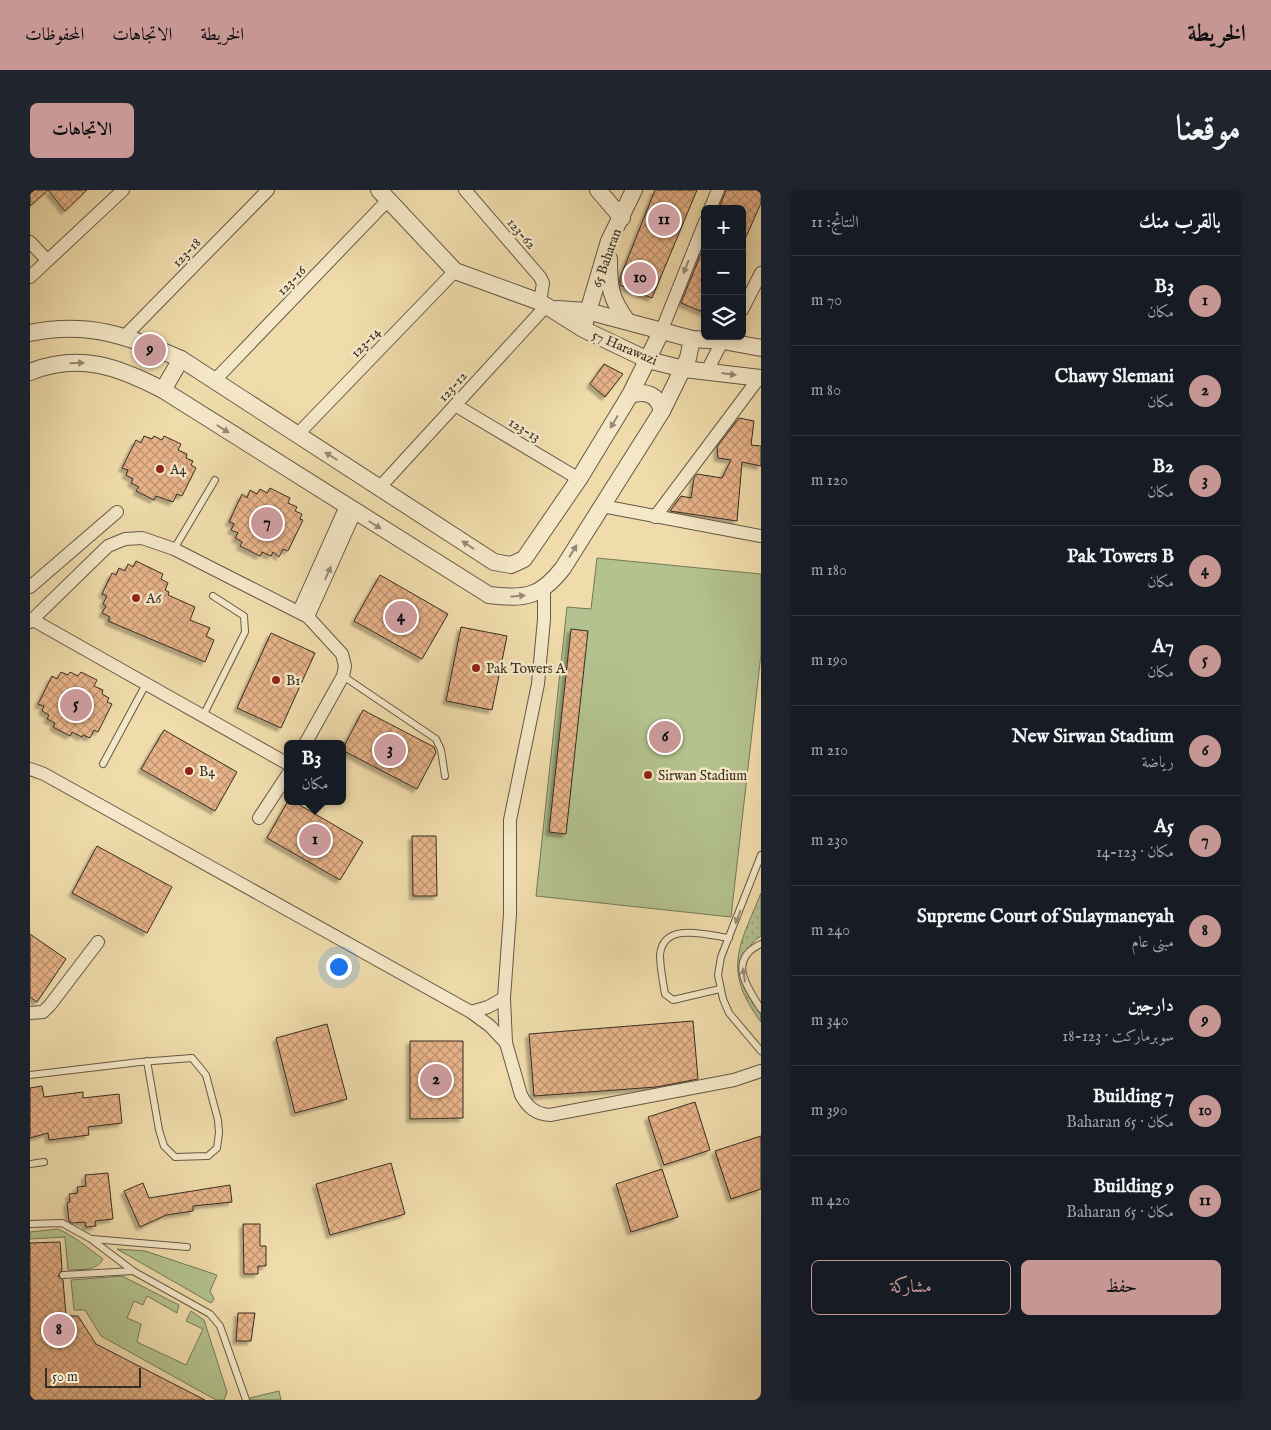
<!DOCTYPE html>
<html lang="ar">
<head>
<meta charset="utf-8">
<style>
  body { margin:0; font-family:"IM FELL English",Amiri,serif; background:#20242c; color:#f1f3f6; direction:rtl }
  .controls { position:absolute; right:15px; top:15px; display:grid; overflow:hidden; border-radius:8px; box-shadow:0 2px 12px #0003 }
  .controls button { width:45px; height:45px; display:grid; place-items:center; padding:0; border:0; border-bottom:1px solid #363941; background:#171b24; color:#f1f3f6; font:25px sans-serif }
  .scale { position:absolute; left:15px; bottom:12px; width:96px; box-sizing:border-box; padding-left:5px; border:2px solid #362d24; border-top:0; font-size:14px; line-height:18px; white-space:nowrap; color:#362d24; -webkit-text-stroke:4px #f5e8c8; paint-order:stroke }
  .you { position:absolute; left:308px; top:776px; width:18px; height:18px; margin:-12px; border:4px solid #fff; border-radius:50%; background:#1a73e8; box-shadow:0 0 0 8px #1a73e833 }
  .badge { display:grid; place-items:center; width:32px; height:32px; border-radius:50%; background:#c59692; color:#111; font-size:16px; font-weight:700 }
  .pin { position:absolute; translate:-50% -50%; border:2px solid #fff; box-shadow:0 1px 5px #0006 }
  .popup { position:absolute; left:254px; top:550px; width:62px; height:65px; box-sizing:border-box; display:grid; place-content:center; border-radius:8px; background:#171b24; filter:drop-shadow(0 1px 4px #0005); font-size:16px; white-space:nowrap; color:#9ea1a6 }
  .popup b { font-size:19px; color:#f1f3f6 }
  .popup::after { content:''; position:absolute; left:50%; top:100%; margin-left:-10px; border:10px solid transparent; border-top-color:#171b24 }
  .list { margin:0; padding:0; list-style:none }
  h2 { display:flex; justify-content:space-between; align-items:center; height:65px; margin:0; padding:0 20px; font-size:21px }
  h2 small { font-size:16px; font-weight:400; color:#9ea1a6 }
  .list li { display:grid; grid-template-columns:32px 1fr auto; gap:15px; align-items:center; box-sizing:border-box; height:90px; padding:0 20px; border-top:1px solid #363941 }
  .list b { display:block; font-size:19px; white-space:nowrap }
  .list p { margin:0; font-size:16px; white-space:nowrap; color:#9ea1a6 }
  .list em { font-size:16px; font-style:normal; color:#9ea1a6 }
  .actions { display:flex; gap:10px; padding:15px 20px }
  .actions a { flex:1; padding:11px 0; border:1px solid #c59692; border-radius:8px; text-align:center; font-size:18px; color:#c59692 }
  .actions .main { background:#c59692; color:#111 }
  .icon { flex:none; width:28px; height:28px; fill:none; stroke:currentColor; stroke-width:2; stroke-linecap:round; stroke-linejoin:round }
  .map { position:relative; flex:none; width:731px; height:1210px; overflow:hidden; direction:ltr; border-radius:8px }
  header { display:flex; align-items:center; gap:30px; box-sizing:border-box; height:70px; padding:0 25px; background:#c59692; color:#111 }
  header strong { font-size:24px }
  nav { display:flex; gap:28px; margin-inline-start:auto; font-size:18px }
  .intro { display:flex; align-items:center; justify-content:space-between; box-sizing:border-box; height:120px; padding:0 30px }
  h1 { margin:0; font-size:35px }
  .button { padding:12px 22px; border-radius:8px; background:#c59692; color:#111; font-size:18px; font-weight:700 }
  main { display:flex; gap:30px; padding:0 30px }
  aside { flex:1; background:#171b24; border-radius:8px; box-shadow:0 2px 12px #0003 }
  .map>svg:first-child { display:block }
  .park { fill:url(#park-dots); stroke:#747859 }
  .garden { fill:#b3c28e; stroke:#747859 }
  .building { fill:url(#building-cross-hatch); stroke:#362d24; filter:url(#shadow) }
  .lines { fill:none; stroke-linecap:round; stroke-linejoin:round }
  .service-casing { stroke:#645946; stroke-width:8 }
  .minor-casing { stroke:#645946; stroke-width:14 }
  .tertiary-casing { stroke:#645946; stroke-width:18 }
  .service { stroke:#f5e8c8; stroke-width:6 }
  .minor { stroke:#f5e8c8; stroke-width:12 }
  .tertiary { stroke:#f5e8c8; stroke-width:16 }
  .oneway { fill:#968a76 }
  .poi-dot { fill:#8f2418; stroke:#f5e8c8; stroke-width:2 }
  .labels { text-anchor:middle; stroke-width:5; stroke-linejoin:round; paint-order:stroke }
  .street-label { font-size:14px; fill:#362d24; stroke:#f5e8c8 }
  .poi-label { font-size:14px; fill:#362d24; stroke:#f5e8c8; text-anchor:start }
</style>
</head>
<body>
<header>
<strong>الخريطة</strong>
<nav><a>الخريطة</a><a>الاتجاهات</a><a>المحفوظات</a></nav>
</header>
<div class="intro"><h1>موقعنا</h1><a class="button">الاتجاهات</a></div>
<main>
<aside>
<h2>بالقرب منك<small>النتائج: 11</small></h2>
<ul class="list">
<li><span class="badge">1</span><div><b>B3</b><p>مكان</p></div><em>70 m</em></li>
<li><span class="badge">2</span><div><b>Chawy Slemani</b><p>مكان</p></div><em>80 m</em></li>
<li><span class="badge">3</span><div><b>B2</b><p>مكان</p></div><em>120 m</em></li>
<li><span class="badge">4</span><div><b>Pak Towers B</b><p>مكان</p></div><em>180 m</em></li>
<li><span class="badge">5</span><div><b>A7</b><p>مكان</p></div><em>190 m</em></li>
<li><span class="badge">6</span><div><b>New Sirwan Stadium</b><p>رياضة</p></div><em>210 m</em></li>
<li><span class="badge">7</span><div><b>A5</b><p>مكان · 123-14</p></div><em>230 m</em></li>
<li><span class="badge">8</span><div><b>Supreme Court of Sulaymaneyah</b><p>مبنى عام</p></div><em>240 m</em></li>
<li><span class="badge">9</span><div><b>دارجين</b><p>سوبرماركت · 123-18</p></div><em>340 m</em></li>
<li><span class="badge">10</span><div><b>Building 7</b><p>مكان · 65 Baharan</p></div><em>390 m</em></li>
<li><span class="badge">11</span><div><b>Building 9</b><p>مكان · 65 Baharan</p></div><em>420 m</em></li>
</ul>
<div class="actions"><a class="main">حفظ</a><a>مشاركة</a></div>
</aside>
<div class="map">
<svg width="731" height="1210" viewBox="0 0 731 1210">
  <defs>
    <pattern id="park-dots" width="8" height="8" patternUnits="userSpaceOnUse" patternTransform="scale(1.25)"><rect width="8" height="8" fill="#b3c28e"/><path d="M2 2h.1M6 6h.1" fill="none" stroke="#929e74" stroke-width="1.8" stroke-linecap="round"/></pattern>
    <pattern id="building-cross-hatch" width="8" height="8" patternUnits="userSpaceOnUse" patternTransform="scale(1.25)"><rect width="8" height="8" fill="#e8b388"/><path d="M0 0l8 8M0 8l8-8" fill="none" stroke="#bd926f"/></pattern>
    <filter id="shadow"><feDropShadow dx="-3.5" dy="3.5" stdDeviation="1" flood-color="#0004"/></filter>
  </defs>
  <rect width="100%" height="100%" fill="#f0dcab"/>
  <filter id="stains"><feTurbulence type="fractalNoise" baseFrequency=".004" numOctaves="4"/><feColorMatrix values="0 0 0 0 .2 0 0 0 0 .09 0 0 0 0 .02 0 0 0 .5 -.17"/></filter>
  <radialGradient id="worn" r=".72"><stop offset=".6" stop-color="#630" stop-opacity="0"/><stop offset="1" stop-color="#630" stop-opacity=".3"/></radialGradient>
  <path class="park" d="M 731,703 L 731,746 C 718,753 713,769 714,784 C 716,800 731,810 731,832 C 692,780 709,757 731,703 Z"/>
  <g class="garden">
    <polygon points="567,368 731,384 731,464 701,727 506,706 537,417 561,419"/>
    <path d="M 28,1039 C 41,1044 61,1060 73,1069 C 66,1082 51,1079 38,1080 L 35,1047 L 0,1049 L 0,1042 Z"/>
    <polygon points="87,1059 115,1061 187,1085 180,1101 184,1109 181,1113"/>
    <polygon points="92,1086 149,1115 147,1123 117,1106 113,1115 104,1111 97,1128 111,1134 107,1152 156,1175 173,1139 156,1131 161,1121 174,1130 197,1202 194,1210 186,1210 71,1146 55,1120 44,1120 41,1090"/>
    <polygon points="249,1201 251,1210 221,1210 220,1208"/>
  </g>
  <g class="building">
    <polygon points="0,0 57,0 35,21 18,0 0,16"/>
    <polygon points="625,0 667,0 622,108 590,95 590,88"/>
    <polygon points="696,0 731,0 731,13 712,56 712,19 689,19"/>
    <polygon points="675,54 675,123 651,113"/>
    <polygon points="574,174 593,184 575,207 560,194"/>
    <polygon points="709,228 724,231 721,255 731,256 731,276 712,272 707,331 640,321 651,306 661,308 664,288 667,284 692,288 701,270 688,268 687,257"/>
    <polygon points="114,246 122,249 124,246 132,250 134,246 151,254 148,260 157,264 156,268 163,271 161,275 166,278 152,306 147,304 143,312 126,306 124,310 106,301 109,297 101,293 103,289 96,285 98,280 92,278 106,250 111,253"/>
    <polygon points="240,298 260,308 258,313 267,317 265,321 272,324 270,329 273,330 258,361 253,359 249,367 243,362 241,366 232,362 230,366 210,356 212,352 205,348 208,343 201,340 204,334 199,332 212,304 217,308 220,300 227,304 230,299 237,303"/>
    <polygon points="106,371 133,384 131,389 138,393 135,400 139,402 138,405 165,417 160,430 180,438 176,446 184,450 175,472 78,431 80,427 72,423 76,416 73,414 77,406 72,404 82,383 86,385 89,378 95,381 98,374 103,377"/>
    <polygon points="350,385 418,424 392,469 324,431"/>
    <polygon points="431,437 477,446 462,520 416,511"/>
    <polygon points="541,439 558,441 536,644 519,642"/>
    <polygon points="241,443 285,463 251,538 207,518"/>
    <polygon points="31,482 38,485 40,482 48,486 51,482 67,490 64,496 73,500 72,504 79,508 77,512 82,514 68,542 64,540 60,548 53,545 52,547 42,542 40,546 23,537 25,533 17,529 19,525 12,521 14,516 8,514 22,486 27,489"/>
    <polygon points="333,520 404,557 406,563 387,599 312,560"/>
    <polygon points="134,540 207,582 185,621 111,579"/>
    <polygon points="258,611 263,611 333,652 310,690 237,648"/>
    <polygon points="382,646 406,646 407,706 383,706"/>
    <polygon points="67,656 142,697 117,743 42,703"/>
    <polygon points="0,744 36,769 7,812 0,807"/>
    <polygon points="663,831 668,889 626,897 504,906 499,844"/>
    <polygon points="297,834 317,909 265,923 246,848"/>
    <polygon points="380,851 433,851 433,928 380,929"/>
    <polygon points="12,896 14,907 53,902 53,908 89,904 92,933 58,937 59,945 19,950 18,943 0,948 0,898"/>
    <polygon points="665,912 680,960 634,975 618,927"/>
    <polygon points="731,946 731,999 701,1009 685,961"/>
    <polygon points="361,973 375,1024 300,1045 286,994"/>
    <polygon points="632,979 648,1027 601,1042 586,994"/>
    <polygon points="78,983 83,1029 65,1031 66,1036 56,1037 55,1032 42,1033 39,1031 37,1013 40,1012 39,1004 48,1003 47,997 56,996 55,985"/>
    <polygon points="113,993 119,1008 200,995 202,1012 163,1016 163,1021 136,1025 110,1037 94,1001"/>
    <polygon points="213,1034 230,1034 230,1056 236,1056 236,1076 228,1076 228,1084 214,1084"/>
    <polygon points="30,1052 32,1080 28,1086 33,1090 36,1126 48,1126 66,1154 175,1210 0,1210 0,1053"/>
    <polygon points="208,1123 225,1123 221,1151 206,1151"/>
  </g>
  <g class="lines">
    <g class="service-casing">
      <g id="service">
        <polyline points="144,359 185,290"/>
        <polyline points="313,486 406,549 411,560 415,586"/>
        <polyline points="173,526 215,442 214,426 183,406"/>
        <polyline points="73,574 116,494"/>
        <polyline points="731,665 691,767 688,785 693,809 699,823 731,861"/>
        <path d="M 731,754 C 697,770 717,797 731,819"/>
        <path d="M 690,799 L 643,810 L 635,804 C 633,792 630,777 630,765 C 633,731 677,745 699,748"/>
        <polyline points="0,885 110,872 162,868 176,885 188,930 189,943 187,958 178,966 145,967 134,956 129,940 117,871"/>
        <polyline points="0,974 14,972"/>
        <polyline points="0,1034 32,1033 61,1049 103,1081 180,1124 190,1136 216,1210"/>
        <polyline points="62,1049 157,1057"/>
        <polyline points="33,1085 103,1081"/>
      </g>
    </g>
    <g class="minor-casing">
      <g id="minor">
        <polyline points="435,0 510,87 513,93 510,112"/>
        <polyline points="680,19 688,0"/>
        <polyline points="0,52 17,70"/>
        <polyline points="0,87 93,0"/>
        <polyline points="712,120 731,83"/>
        <polyline points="631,142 675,32"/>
        <polyline points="95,146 238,0"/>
        <polyline points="677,181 695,146"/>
        <polyline points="185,190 358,10"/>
        <polyline points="425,215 549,289"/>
        <polyline points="267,245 425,81"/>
        <polyline points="350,297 517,115"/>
        <polyline points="572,316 731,346"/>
        <polyline points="625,327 729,188"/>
        <polyline points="0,397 87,322"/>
        <path d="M 514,399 L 514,429 L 508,494 L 480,630 L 480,724 L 474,808 L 476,853 L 491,905 C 498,918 506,924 520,925 L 704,890 L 731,881"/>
        <polyline points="269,421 316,316"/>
        <polyline points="278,427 325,322"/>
        <polyline points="3,430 258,574"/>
        <polyline points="0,432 78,356 95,349 112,348 144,359 278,427 312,464 315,476 313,486 275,554"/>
        <polyline points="0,579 14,584 441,822 460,836 476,853"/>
        <polyline points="229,628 258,584"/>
        <polyline points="441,822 458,817 474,808"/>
        <polyline points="0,823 13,822 20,815 68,752"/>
      </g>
    </g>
    <g class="tertiary-casing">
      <g id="tertiary">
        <polyline points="349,0 425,81 510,112 553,139 618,170 654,179 731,188"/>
        <polyline points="568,0 592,28"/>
        <path d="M 579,69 C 579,97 580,108 597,131"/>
        <polyline points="527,119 557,121 662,149 693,151 731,158"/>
        <polyline points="555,132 579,51 604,0"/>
        <path d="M 0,143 C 58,131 99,146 151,169 L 464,372 L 481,375 L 494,369 L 549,289 L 600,205 L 631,142"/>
        <path d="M 0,182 C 49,162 89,177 133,200 L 459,405 C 494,409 510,408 533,378 L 632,221 L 658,168 L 662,149"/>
        <polyline points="133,200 151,169"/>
        <path d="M 600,205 C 615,200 628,204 632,221"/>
      </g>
    </g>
    <use href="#service" class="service"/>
    <use href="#minor" class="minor"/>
    <use href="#tertiary" class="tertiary"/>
  </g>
  <defs><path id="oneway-solid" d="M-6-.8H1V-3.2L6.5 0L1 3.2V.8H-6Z" transform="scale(1.25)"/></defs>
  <g class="oneway">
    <use href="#oneway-solid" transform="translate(656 77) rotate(112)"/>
    <use href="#oneway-solid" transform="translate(47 173) rotate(-1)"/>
    <use href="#oneway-solid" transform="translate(699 184) rotate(8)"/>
    <use href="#oneway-solid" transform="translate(584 232) rotate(121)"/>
    <use href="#oneway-solid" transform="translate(193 239) rotate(32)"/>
    <use href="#oneway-solid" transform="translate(301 266) rotate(-148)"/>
    <use href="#oneway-solid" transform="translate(345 335) rotate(32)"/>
    <use href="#oneway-solid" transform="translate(438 355) rotate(-147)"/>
    <use href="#oneway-solid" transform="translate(543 361) rotate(-58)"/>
    <use href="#oneway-solid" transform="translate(298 383) rotate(-66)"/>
    <use href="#oneway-solid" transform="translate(488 406) rotate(-6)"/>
    <use href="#oneway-solid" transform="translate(708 727) rotate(111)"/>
    <use href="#oneway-solid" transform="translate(714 785) rotate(-98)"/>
  </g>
  <g class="poi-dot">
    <circle cx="130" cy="279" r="5"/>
    <circle cx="106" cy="408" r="5"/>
    <circle cx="446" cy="478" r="5"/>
    <circle cx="246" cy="490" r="5"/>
    <circle cx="159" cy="581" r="5"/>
    <circle cx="618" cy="585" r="5"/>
  </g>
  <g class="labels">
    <g class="street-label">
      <text transform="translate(492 43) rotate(49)" y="5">123-62</text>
      <text transform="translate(156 62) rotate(-46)" y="5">123-18</text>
      <text transform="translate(576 68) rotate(-70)" y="5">65 Baharan</text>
      <text transform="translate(261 90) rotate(-46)" y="5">123-16</text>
      <text transform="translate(335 152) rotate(-46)" y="5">123-14</text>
      <text transform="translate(595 157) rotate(23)" y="5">57 Harawazi</text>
      <text transform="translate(422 196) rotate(-48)" y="5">123-12</text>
      <text transform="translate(495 239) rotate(31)" y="5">123-13</text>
    </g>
    <g class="poi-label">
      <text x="140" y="284">A4</text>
      <text x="116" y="413">A6</text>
      <text x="456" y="483">Pak Towers A</text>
      <text x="256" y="495">B1</text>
      <text x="169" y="586">B4</text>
      <text x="628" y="590">Sirwan Stadium</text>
    </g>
  </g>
  <rect width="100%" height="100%" filter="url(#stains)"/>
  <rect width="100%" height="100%" fill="url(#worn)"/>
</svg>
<div class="controls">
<button>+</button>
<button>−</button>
<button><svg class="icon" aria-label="layers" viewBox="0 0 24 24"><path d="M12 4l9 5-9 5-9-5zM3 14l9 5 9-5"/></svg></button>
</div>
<div class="scale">50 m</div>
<div class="you"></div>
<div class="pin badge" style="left:285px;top:650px">1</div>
<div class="popup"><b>B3</b>مكان</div>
<div class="pin badge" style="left:406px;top:890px">2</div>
<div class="pin badge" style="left:360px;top:560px">3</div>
<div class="pin badge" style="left:371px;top:427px">4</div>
<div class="pin badge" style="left:46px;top:515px">5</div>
<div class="pin badge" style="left:635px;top:547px">6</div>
<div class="pin badge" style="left:237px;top:333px">7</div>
<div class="pin badge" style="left:29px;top:1140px">8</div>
<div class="pin badge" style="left:120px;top:160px">9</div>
<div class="pin badge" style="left:610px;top:88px">10</div>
<div class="pin badge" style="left:634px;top:30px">11</div>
</div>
</main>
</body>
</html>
